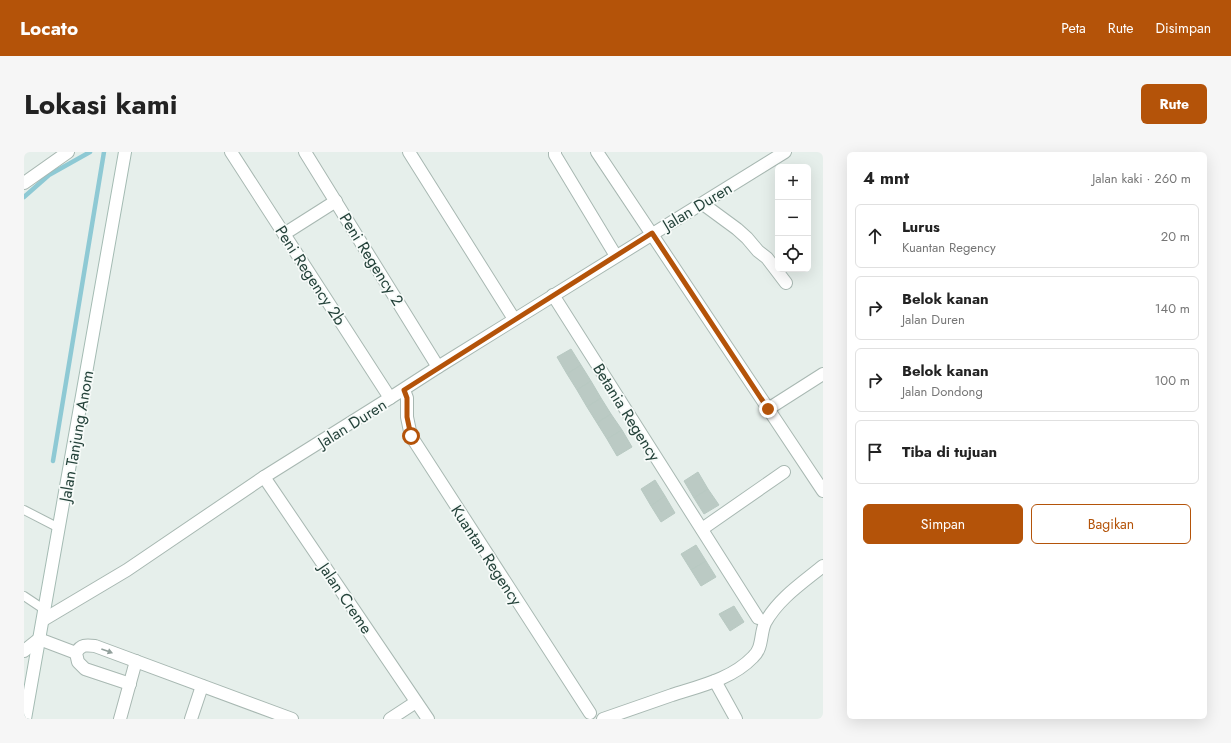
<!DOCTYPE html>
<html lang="id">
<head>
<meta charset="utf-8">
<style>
  body { margin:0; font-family:Jost,sans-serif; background:#f6f6f6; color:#222 }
  .controls { position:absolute; right:12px; top:12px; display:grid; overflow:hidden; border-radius:6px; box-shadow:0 4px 16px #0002 }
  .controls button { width:36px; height:36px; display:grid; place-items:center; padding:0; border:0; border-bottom:1px solid #e0e0e0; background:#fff; color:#222; font:20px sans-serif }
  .stop { position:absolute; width:12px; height:12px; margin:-9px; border:3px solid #b45309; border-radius:50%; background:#fff }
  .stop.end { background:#b45309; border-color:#fff; box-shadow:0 1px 4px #0008 }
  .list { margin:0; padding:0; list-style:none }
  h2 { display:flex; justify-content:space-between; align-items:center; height:52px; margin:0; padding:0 16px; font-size:17px }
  h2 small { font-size:13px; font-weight:400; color:#767676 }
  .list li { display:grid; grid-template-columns:26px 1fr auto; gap:12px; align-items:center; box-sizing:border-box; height:64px; margin:0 8px 8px; padding:0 8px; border:1px solid #e0e0e0; border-radius:6px }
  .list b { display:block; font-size:15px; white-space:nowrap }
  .list p { margin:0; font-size:13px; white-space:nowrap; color:#767676 }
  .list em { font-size:13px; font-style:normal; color:#767676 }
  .actions { display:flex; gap:8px; padding:12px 16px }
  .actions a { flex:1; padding:9px 0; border:1px solid #b45309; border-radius:6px; text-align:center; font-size:14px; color:#b45309 }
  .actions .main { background:#b45309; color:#fff }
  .icon { flex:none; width:22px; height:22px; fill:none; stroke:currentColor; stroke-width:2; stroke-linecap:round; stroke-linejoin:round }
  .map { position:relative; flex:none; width:799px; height:567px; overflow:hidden; border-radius:6px }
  header { display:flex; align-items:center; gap:24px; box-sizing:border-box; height:56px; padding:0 20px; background:#b45309; color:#fff }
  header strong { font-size:19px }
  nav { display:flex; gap:22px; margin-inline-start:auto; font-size:14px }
  .intro { display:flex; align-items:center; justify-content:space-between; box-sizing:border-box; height:96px; padding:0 24px }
  h1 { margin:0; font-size:28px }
  .button { padding:10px 18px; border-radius:6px; background:#b45309; color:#fff; font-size:14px; font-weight:700 }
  main { display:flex; gap:24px; padding:0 24px }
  aside { flex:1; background:#fff; border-radius:6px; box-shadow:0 4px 16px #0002 }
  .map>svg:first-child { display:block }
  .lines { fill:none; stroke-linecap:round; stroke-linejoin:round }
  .stream { stroke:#8ec9d4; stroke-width:4.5 }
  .building { fill:#bbcac4; stroke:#b8c9c2 }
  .service-casing { stroke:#a8b8b2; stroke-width:10 }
  .minor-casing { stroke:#a8b8b2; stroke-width:14 }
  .secondary-casing { stroke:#a4bbb3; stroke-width:14 }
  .service { stroke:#fff; stroke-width:8 }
  .minor { stroke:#fff; stroke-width:12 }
  .secondary { stroke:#fff; stroke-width:12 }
  .oneway { fill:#92a09c }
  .route { stroke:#b45309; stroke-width:5 }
  .labels { text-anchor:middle; stroke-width:3.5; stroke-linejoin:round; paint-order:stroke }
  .street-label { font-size:16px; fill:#24423a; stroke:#f7fbf9 }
</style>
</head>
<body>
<header>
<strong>Locato</strong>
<nav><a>Peta</a><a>Rute</a><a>Disimpan</a></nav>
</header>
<div class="intro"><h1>Lokasi kami</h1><a class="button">Rute</a></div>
<main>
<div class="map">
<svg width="799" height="567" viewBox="0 0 799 567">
  <rect width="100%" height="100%" fill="#e6efeb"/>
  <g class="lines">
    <g class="stream">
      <polyline points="0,45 25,23 66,0"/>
      <polyline points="29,309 80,0"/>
    </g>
  </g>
  <g class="building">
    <polygon points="547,197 557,213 543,222 533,205"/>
    <polygon points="557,213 567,229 553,238 543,222"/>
    <polygon points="567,229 577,246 563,255 553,238"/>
    <polygon points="577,246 587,262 573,271 563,255"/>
    <polygon points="587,262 598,278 583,287 573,271"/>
    <polygon points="598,278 608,295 593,304 583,287"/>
    <polygon points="674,320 684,337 670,346 660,329"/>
    <polygon points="631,328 641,344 627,354 617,337"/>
    <polygon points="684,337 695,353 680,362 670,346"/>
    <polygon points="641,344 651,361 637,370 627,354"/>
    <polygon points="672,393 682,409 667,418 657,402"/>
    <polygon points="682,409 692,425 677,434 667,418"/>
    <polygon points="710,454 720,470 706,479 695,462"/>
  </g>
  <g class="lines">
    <g class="service-casing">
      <g id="service">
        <polyline points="0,358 35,376"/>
        <polyline points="0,444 21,458"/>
      </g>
    </g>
    <g class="minor-casing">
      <g id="minor">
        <polyline points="207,0 366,246"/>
        <polyline points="281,0 414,215"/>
        <polyline points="385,0 490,167"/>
        <polyline points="531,0 531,3 592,104"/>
        <polyline points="573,0 799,339"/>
        <polyline points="0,31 44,0"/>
        <polyline points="679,52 713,77 723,86 734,99 743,106 762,131"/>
        <polyline points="260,82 312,49"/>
        <polyline points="529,143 734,466"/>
        <polyline points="380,238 383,246 383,265 387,284 566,561"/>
        <polyline points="744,257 799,222"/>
        <polyline points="240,325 404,567"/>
        <polyline points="678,377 760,320"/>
        <polyline points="19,468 103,418 240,325 366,246 414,215 761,0"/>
        <polyline points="0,499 15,487 52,501"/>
        <polyline points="691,529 712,567"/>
        <path d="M 106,532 L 61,517 L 54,510 L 52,501 C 57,492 63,493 71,494 L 268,567"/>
        <polyline points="96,567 112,509"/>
        <polyline points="167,567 178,534"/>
        <polyline points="366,567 392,550"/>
        <path d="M 579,567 C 602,559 625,551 648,543 C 676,534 708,527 729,505 C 739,496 736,482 741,471 C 754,447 778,431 799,414"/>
      </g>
    </g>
    <g class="secondary-casing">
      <polyline id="secondary" points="1,567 101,0"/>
    </g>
    <use href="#service" class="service"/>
    <use href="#minor" class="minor"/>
    <use href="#secondary" class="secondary"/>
  </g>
  <defs><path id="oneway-solid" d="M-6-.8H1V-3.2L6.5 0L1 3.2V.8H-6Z"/></defs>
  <use class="oneway" href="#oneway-solid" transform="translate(83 499) rotate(20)"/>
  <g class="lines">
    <polyline class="route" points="387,284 383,265 383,246 380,238 628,81 744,257"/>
  </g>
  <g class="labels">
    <g class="street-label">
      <text transform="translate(673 54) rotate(-31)" y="6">Jalan Duren</text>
      <text transform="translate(348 107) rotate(58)" y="6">Peni Regency 2</text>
      <text transform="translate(287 123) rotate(57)" y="6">Peni Regency 2b</text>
      <text transform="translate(603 260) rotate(58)" y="6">Betania Regency</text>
      <text transform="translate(328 271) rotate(-32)" y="6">Jalan Duren</text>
      <text transform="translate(52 284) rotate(-80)" y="6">Jalan Tanjung Anom</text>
      <text transform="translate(463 403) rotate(57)" y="6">Kuantan Regency</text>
      <text transform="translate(322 446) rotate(56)" y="6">Jalan Creme</text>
    </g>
  </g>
</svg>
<div class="controls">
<button>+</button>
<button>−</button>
<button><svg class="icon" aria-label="locate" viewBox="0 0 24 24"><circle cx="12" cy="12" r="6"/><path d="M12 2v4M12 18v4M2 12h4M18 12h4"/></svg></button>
</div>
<div class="stop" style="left:387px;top:284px"></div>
<div class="stop end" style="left:744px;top:257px"></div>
</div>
<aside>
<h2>4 mnt<small>Jalan kaki · 260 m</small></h2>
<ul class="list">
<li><svg class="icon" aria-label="ahead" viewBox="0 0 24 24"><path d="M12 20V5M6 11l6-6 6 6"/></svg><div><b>Lurus</b><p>Kuantan Regency</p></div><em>20 m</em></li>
<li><svg class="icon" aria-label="right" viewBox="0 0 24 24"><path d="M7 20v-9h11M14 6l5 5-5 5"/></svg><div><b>Belok kanan</b><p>Jalan Duren</p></div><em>140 m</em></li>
<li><svg class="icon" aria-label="right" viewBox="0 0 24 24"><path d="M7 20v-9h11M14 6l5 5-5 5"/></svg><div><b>Belok kanan</b><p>Jalan Dondong</p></div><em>100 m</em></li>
<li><svg class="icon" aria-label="arrive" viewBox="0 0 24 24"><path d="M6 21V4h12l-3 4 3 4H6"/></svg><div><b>Tiba di tujuan</b></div></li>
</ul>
<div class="actions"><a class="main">Simpan</a><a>Bagikan</a></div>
</aside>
</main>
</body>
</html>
